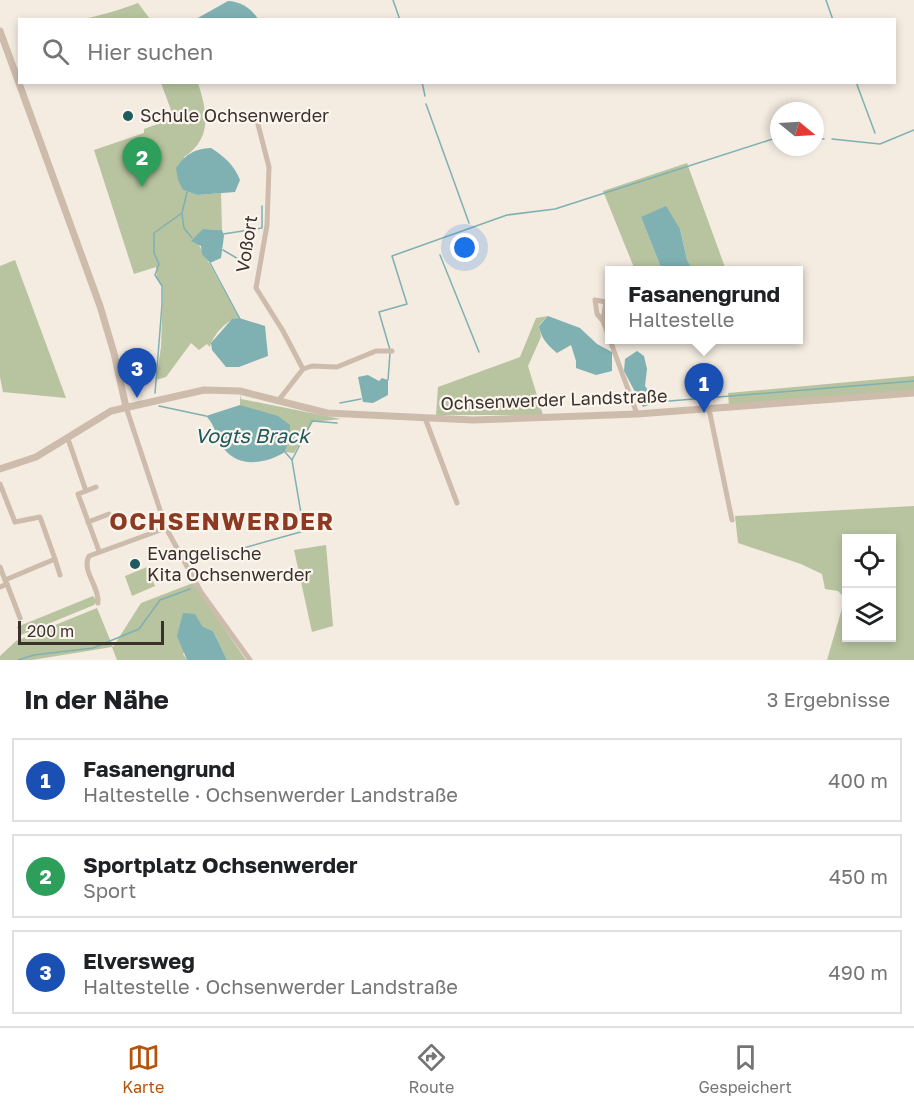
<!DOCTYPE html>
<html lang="de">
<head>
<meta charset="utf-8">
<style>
  body { margin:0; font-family:"Golos Text",sans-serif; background:#f2f2f2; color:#202124 }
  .controls { position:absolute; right:18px; bottom:18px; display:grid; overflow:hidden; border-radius:0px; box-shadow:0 3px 9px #0003 }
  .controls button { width:54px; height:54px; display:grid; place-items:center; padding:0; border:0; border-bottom:2px solid #e0e0e0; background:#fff; color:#202124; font:30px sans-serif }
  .compass { position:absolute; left:770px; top:102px; width:54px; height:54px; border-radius:50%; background:#fff; box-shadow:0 3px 9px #0003; rotate:108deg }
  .scale { position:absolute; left:18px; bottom:15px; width:146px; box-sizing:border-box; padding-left:6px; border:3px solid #3b302b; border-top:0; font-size:16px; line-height:21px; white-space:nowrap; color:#3b302b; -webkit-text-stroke:4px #fbf5ee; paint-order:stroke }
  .you { position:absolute; left:465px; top:248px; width:21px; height:21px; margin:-15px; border:4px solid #fff; border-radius:50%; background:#1a73e8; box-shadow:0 0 0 9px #1a73e833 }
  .badge { display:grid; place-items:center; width:39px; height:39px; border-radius:50%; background:#b45309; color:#fff; font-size:20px; font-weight:700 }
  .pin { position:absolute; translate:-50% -50px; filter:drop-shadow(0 2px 3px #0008) }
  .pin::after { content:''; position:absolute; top:32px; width:21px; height:18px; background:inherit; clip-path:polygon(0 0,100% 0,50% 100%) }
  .popup { position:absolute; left:605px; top:266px; width:198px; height:78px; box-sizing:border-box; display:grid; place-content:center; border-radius:0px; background:#fff; filter:drop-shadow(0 2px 4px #0005); font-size:20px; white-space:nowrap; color:#757577 }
  .popup b { font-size:22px; color:#202124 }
  .popup::after { content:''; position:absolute; left:50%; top:100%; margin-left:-12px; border:12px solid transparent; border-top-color:#fff }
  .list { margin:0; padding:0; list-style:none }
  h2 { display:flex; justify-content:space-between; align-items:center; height:78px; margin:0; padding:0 24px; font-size:26px }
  h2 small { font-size:20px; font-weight:400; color:#757577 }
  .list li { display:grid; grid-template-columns:39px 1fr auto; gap:18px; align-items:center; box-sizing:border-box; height:84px; margin:0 12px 12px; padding:0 12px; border:2px solid #e0e0e0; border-radius:0px }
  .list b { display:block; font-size:22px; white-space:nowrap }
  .list p { margin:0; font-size:20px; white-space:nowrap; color:#757577 }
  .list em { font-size:20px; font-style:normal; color:#757577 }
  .icon { flex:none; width:33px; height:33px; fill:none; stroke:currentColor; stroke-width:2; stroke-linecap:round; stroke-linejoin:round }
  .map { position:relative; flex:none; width:914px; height:660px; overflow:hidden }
  .search { position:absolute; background:#fff; box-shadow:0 3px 9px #0003; left:18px; right:18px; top:18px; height:66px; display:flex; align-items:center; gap:15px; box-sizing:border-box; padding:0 21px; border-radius:0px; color:#757577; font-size:22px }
  .sheet { height:366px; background:#fff }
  nav { display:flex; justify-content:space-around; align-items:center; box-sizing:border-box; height:84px; border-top:2px solid #e0e0e0; background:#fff; font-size:16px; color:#757577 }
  nav a { display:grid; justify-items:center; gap:3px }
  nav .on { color:#b45309 }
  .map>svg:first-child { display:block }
  .green { fill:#b8c4a0; fill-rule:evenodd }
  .water { fill:#7fb0b2 }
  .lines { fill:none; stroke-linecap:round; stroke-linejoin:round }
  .stream { stroke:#7fb0b2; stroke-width:1.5 }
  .minor { stroke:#cdbbac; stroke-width:5 }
  .tertiary { stroke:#cdbbac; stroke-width:7 }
  .poi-dot { fill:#1f5a5e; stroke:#fbf5ee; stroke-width:2 }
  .labels { text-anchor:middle; stroke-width:4.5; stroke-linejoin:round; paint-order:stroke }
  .poi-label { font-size:18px; fill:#3b302b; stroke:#fbf5ee; text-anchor:start }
  .street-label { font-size:18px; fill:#3b302b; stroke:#fbf5ee }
  .water-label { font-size:20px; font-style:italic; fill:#1f5a5e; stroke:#fbf5ee }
  .district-label { font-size:24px; font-weight:bold; letter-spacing:1.5px; fill:#8c3b22; stroke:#fbf5ee }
</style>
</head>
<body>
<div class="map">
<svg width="914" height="660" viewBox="0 0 914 660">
  <rect width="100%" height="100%" fill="#f4ebe1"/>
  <g class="green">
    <path d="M 138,3 L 150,19 L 79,20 C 98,16 120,10 138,3 Z"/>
    <path d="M 161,83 L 198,83 C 207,111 213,138 184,157 L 183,190 L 197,195 L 221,193 L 222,230 L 203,229 L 199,245 L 239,318 C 227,319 213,335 210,347 L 207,344 L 199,350 L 191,343 L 166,377 L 156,380 L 161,347 L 163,287 L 157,279 L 156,267 L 134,274 L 94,150 L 144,133 L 144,129 L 174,118 Z"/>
    <polygon points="687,163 726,270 693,270 687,260 680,229 641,217 662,270 635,270 603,191"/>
    <polygon points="15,260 66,398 3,392 0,377 0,266"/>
    <polygon points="548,316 539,325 541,337 528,366 543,415 436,415 438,387 520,357 536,318"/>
    <polygon points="914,376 914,390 729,406 728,393"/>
    <polygon points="240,394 241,399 341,419 313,422 294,453 285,452 290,438 240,405"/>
    <path d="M 914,506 L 914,660 L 827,660 L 845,598 L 838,591 L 825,589 L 822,574 L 801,564 L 738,543 L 735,516 ZM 846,538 L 892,538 L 892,638 L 846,638 Z"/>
    <polygon points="326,545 333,626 312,632 294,550"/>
    <polygon points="147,567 155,586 132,596 125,576"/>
    <polygon points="193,583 246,660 227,660 213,631 202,626 183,654 187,660 117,660 112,647 32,660 0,660 0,656 16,641 97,608 113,647 141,603"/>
    <polygon points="93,596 97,601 94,605 21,635 17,627"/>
  </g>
  <g class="water">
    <path d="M 228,1 C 240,1 252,9 258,19 L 196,19 Z"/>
    <path d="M 211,148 C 225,157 234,165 240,180 L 235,192 L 197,195 L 183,190 L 178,180 L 176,168 C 186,154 194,149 211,148 Z"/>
    <polygon points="666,206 680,229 687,260 693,270 662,270 641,217"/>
    <polygon points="203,229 222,230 224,236 221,258 210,263 202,254 201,246 191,241"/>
    <path d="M 548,316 L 580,328 L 597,344 L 612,352 L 612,371 L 596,375 L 576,368 L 576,361 L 571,345 L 557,353 C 547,345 541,338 539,326 Z"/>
    <polygon points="239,318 265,326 268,356 239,367 226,367 212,350 211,343 232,319"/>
    <polygon points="637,351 644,356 647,369 645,386 657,402 643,407 624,371 625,359"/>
    <polygon points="368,375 379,381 382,378 388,380 388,395 373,403 363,402 358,377"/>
    <path d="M 240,405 L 278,416 L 290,425 L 290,438 L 285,452 C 267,463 240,469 224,449 C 216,438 216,426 206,416 Z"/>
    <polygon points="183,613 195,614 202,626 213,631 227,660 187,660 177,636"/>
  </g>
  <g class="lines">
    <g class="stream">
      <polyline points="393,0 400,20"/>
      <polyline points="826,0 833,20"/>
      <polyline points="422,82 425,96"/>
      <polyline points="856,82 875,133"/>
      <polyline points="426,104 469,223"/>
      <polyline points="815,138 824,139"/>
      <polyline points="832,139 880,144 914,130"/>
      <polyline points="182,214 184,228 192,238"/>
      <polyline points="223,234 262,228 262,206"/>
      <polyline points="223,250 240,260"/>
      <polyline points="440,255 479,352"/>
      <polyline points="210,263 240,319"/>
      <polyline points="390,350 379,312 407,304 392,256 507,215 555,209 779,137"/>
      <polyline points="388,380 390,353"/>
      <polyline points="155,393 162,305 162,286 155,275 159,264 154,253 154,233 182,213 187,192"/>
      <polyline points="657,402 914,381"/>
      <polyline points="340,403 361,399"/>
      <polyline points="159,406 206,416"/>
      <polyline points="285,452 292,460 312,421 337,423"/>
      <polyline points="211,557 304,531 292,460"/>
      <polyline points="18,660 34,655 93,648 139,629 160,600 190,589"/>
    </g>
    <g class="minor">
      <polyline points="255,113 269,167 267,225 256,288 283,331 303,369"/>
      <polyline points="603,321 597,314 595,300 606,302 603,321 610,339"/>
      <polyline points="610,340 637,414"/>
      <polyline points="278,401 303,369 312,366 337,367 376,351 392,351"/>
      <polyline points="126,407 166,528 201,592 250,660"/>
      <polyline points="709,409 732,520"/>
      <polyline points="425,418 457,503"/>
      <polyline points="68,439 86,491 78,494 99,551"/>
      <polyline points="0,484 15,522 40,517 55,559 5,580 7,584 0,587"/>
      <polyline points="86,491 96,487"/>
      <polyline points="88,522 109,514"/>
      <polyline points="55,559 60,575"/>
      <polyline points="0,567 5,580"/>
      <polyline points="7,584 20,618"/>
      <path d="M 98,603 C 100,587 81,571 89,556 L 166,528"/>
    </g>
    <g class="tertiary">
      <polyline points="0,31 100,306 114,353 126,407"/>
      <polyline points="0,469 36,457 111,411 204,390 240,391 327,413 473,420 637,414 914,393"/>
    </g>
  </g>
  <g class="poi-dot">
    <circle cx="128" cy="116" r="6"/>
    <circle cx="135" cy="564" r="6"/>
  </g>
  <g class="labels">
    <g class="poi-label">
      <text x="140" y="122">Schule Ochsenwerder</text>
      <text x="147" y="560">Evangelische<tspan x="147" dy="21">Kita Ochsenwerder</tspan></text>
    </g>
    <g class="street-label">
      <text transform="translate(247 244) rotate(-81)" y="6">Voßort</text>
      <text transform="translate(554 400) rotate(-2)" y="6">Ochsenwerder Landstraße</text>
    </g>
    <g class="water-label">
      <text x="252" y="443">Vogts Brack</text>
    </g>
    <g class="district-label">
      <text x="222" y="530">OCHSENWERDER</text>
    </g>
  </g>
</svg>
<div class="controls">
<button><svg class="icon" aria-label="locate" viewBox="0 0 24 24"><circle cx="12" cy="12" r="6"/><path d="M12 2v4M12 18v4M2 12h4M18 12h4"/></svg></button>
<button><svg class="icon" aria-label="layers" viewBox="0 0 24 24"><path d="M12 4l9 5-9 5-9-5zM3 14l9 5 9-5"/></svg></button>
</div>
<svg class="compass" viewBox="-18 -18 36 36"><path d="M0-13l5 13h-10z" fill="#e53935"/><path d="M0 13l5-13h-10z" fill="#757577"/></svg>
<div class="scale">200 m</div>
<div class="you"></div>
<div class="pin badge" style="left:704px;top:413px;background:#1a4fb4">1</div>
<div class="popup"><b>Fasanengrund</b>Haltestelle</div>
<div class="pin badge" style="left:142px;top:187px;background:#2e9e5b">2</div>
<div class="pin badge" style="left:137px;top:398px;background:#1a4fb4">3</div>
<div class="search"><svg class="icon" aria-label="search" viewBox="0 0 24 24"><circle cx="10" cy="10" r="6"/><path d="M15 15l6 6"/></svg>Hier suchen</div>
</div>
<section class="sheet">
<h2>In der Nähe<small>3 Ergebnisse</small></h2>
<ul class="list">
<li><span class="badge" style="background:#1a4fb4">1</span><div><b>Fasanengrund</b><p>Haltestelle · Ochsenwerder Landstraße</p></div><em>400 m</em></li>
<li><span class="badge" style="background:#2e9e5b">2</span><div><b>Sportplatz Ochsenwerder</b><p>Sport</p></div><em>450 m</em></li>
<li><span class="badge" style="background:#1a4fb4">3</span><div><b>Elversweg</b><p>Haltestelle · Ochsenwerder Landstraße</p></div><em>490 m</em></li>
</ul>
</section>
<nav>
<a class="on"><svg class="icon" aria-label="map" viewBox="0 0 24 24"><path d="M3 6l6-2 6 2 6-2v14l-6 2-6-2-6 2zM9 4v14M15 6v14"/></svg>Karte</a>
<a><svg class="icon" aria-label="directions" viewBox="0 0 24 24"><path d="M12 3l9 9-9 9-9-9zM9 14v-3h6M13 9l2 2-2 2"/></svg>Route</a>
<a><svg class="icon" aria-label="saved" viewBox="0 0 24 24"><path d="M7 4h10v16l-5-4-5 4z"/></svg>Gespeichert</a>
</nav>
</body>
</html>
